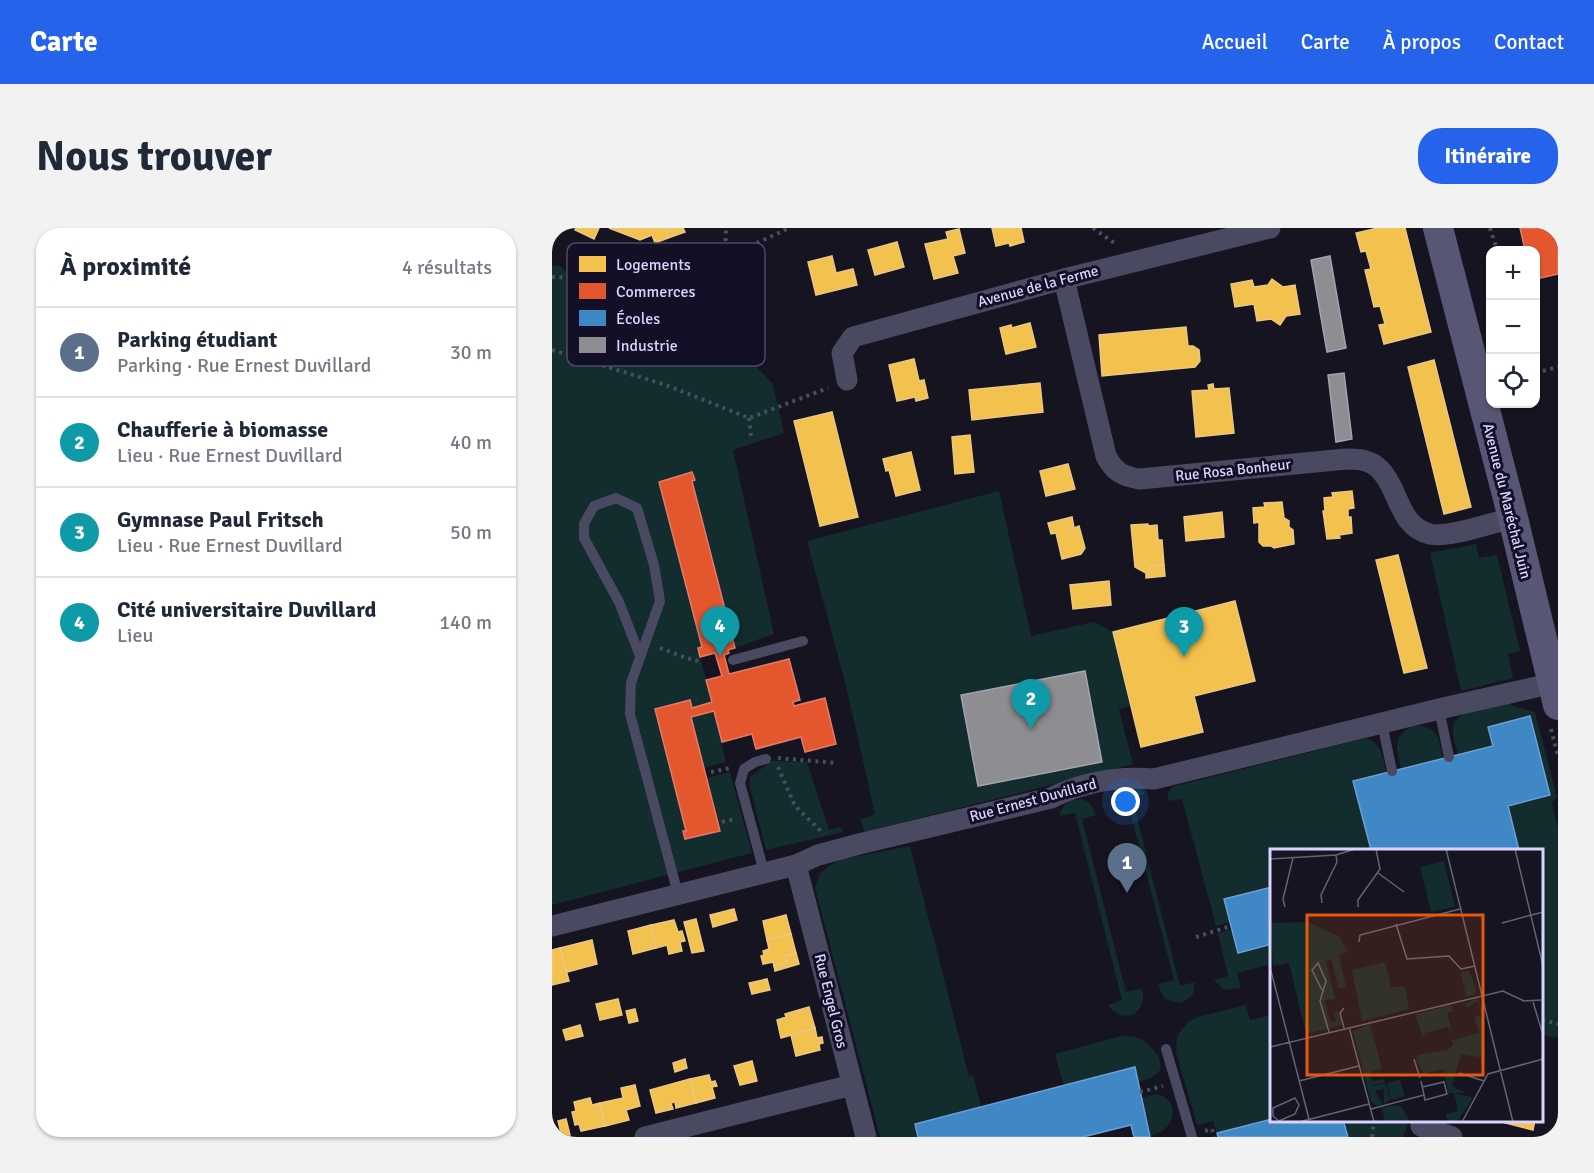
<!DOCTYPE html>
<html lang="fr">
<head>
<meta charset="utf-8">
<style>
  body { margin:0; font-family:Signika,sans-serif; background:#f2f2f3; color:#1f2937 }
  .controls { position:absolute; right:18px; top:18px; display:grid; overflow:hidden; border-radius:12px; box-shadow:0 2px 4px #0004 }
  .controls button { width:54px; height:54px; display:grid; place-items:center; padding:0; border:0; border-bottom:2px solid #e0e1e3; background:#fff; color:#1f2937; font:30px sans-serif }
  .you { position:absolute; left:574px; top:574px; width:21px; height:21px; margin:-15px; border:4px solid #fff; border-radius:50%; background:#1a73e8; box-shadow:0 0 0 9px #1a73e833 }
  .badge { display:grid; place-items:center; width:39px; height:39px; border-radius:50%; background:#2563eb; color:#fff; font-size:20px; font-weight:700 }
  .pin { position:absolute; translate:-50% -50px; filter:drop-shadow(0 2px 3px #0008) }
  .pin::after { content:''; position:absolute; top:32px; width:21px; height:18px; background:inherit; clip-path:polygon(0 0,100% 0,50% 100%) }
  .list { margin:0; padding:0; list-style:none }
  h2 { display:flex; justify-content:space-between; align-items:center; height:78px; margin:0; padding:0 24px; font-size:26px }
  h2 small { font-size:20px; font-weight:400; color:#747a83 }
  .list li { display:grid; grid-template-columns:39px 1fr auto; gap:18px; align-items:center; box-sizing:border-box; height:90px; padding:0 24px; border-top:2px solid #e0e1e3 }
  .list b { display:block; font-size:22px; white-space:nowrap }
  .list p { margin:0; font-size:20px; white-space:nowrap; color:#747a83 }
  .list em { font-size:20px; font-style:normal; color:#747a83 }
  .icon { flex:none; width:33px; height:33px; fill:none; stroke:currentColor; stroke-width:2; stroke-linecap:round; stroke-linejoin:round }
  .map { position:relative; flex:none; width:1006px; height:909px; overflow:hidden; border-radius:24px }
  header { display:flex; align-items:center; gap:36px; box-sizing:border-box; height:84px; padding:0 30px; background:#2563eb; color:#fff }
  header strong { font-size:28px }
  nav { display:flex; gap:33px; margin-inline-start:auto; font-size:21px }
  .intro { display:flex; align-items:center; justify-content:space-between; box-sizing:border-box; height:144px; padding:0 36px }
  h1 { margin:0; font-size:42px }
  .button { padding:15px 27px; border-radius:24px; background:#2563eb; color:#fff; font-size:21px; font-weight:700 }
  main { display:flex; gap:36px; padding:0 36px }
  aside { flex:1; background:#fff; border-radius:24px; box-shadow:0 2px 4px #0004 }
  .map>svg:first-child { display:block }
  .green { fill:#132c2d }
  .homes { fill:#f2c14e; stroke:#eac783; stroke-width:1.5 }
  .shops { fill:#e4572e; stroke:#e17c6d; stroke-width:1.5 }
  .schools { fill:#3f88c5; stroke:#6d9fd6; stroke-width:1.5 }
  .industry { fill:#8d8d92; stroke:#a4a2b3; stroke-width:1.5 }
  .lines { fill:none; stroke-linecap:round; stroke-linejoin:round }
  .path { stroke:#44505f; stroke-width:4; stroke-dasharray:3 4.5; stroke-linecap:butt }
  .lane { stroke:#4a4962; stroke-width:10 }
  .street { stroke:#4a4962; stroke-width:21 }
  .secondary { stroke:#575674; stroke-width:30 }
  .labels { text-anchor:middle; stroke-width:6; stroke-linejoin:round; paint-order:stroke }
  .street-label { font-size:15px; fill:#d9d4ff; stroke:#130f26 }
  .inset-road { fill:none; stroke:#64617a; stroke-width:1.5 }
  .view { fill:#e8590c; fill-opacity:0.15; stroke:#e8590c; stroke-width:3 }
  .inset-edge { fill:none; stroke:#d9d4ff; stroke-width:3 }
  .key { fill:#130f26; stroke:#4e4a67; stroke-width:1.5 }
  .key-label { font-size:16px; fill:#d9d4ff }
</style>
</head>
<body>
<header>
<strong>Carte</strong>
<nav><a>Accueil</a><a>Carte</a><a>À propos</a><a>Contact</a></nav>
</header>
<div class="intro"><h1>Nous trouver</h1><a class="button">Itinéraire</a></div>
<main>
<aside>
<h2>À proximité<small>4 résultats</small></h2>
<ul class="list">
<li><span class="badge" style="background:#5c6f8a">1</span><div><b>Parking étudiant</b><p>Parking · Rue Ernest Duvillard</p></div><em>30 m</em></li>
<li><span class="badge" style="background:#0f9aa8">2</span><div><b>Chaufferie à biomasse</b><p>Lieu · Rue Ernest Duvillard</p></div><em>40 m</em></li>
<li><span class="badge" style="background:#0f9aa8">3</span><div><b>Gymnase Paul Fritsch</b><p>Lieu · Rue Ernest Duvillard</p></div><em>50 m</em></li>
<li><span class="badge" style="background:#0f9aa8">4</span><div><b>Cité universitaire Duvillard</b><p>Lieu</p></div><em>140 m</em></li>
</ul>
</aside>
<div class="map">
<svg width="1006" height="909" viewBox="0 0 1006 909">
  <rect width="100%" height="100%" fill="#161421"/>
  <g class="green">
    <polygon points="0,38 8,38 39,66 105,99 192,126 221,156 232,205 181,222 222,406 183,420 140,253 143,252 140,245 107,254 150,419 146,421 160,474 140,480 137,472 103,481 134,603 131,604 133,611 168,603 155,550 178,544 200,625 0,677"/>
    <polygon points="447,263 479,408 542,394 561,404 579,478 567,481 581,536 313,604 308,592 323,586 294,458 255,313"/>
    <polygon points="924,316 927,330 945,327 968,423 956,426 961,450 909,463 878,325"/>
    <path d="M 959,473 L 960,478 L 983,484 L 1005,569 L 1000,574 L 1006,602 L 1006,810 L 990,807 L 990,622 L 967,622 L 956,578 L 998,567 L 936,499 L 941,518 L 906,527 C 904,518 900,508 901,499 C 904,480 943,477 959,473 Z"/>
    <polygon points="162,483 174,534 152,540 139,489"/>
    <path d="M 860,498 C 886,497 886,507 891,531 L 849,541 C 845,521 839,510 860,498 Z"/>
    <path d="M 814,510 C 831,517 831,529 834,545 L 801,553 L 819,622 L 720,622 L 719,659 L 673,671 L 678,694 L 664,698 L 630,571 L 616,573 L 616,565 L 620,559 Z"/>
    <polygon points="220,533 255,534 277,602 289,599 291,604 214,622 198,560 198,549"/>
    <path d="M 585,558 L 594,566 L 580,570 L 628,758 L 643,754 L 641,767 L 629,775 L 615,772 L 610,767 L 606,756 L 622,752 L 577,579 L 562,583 C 558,565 569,559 585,558 Z"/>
    <path d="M 529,571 L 537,574 L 544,587 L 530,591 L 574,764 L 590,760 C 597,785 571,799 556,777 L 570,772 L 523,585 L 508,588 C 509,576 518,572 529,571 Z"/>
    <polygon points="358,618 417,848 421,847 429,879 363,896 366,909 328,909 263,660 268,645 286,632"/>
    <polygon points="680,701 686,725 719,716 719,736 685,745 689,760 672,762 662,752 676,748 666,705"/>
    <polygon points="694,777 698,792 719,787 719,891 665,905 661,893 645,897 624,824 625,808 636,794 645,789"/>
    <path d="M 569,808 C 575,808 581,808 587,810 C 599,816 621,840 600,849 C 581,859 535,856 512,858 L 503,826 Z"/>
    <path d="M 603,866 C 621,868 626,886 615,899 C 610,904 604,906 598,908 L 590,870 Z"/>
    <polygon points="791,893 857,893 851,909 796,909"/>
  </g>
  <g class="homes">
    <polygon points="24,0 47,0 42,11 23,2"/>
    <polygon points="57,0 121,0 114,3 116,10 103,15 100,7 88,12"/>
    <polygon points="121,0 131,0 133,4 116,10 114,3"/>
    <polygon points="440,0 469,0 472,14 458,18 457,15 444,18"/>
    <polygon points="826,0 853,0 879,104 832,116 827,97 833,96 828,78 822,79 813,42 819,41 814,23 809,24 804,5"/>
    <polygon points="407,1 413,25 401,28 406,45 382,51 373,16 396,11 394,4"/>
    <polygon points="345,14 352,39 323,47 316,22"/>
    <polygon points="280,28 284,45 301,41 305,57 264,67 256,34"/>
    <polygon points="720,51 731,59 743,57 748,86 734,88 728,97 719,91 705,93 702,76 683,79 679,56 700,52 702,59 716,57"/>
    <polygon points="478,95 484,119 454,126 448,100 459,97 460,100"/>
    <polygon points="634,99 636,118 641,118 647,122 648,133 643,139 550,148 547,107"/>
    <polygon points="362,131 367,153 372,152 376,170 364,173 363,169 345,173 337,137"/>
    <polygon points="882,132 919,279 892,286 856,139"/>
    <polygon points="488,155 491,184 420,192 417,162"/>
    <polygon points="661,156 662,161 677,160 682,205 644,209 640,163 657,162 656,157"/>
    <polygon points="280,184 306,289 268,298 242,193"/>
    <polygon points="418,207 422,244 403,246 400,209"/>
    <polygon points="359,224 368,262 344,268 337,242 334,243 331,231"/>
    <polygon points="516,236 523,261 494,268 488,243"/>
    <polygon points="800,263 802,280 796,281 796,289 799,289 800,305 787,307 788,310 775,311 771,283 773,283 772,270 781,269 780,265"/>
    <polygon points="730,274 732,290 737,293 737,299 741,302 742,316 722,320 719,318 711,318 707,314 707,294 702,295 701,280 713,279 712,275"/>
    <polygon points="670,284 672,309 634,313 632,289"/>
    <polygon points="520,289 522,300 527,298 533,320 529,326 510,331 504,305 499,306 496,295"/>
    <polygon points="596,296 596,298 605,297 606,312 610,312 612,337 600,338 594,345 583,339 579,297"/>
    <polygon points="846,327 875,440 852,445 824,332"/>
    <polygon points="612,337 613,348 594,350 594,345 600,338"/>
    <polygon points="557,353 559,377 521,381 518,357"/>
    <polygon points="683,373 703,453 642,468 651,504 589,519 561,404"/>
    <polygon points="182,681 185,692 161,699 158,687"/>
    <polygon points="234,687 239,706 215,712 211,693"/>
    <polygon points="144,691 152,723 140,725 132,694"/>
    <polygon points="122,692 126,704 130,703 133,713 128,714 130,723 117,726 115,717 104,720 99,697"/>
    <polygon points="99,697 104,720 81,726 76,703"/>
    <polygon points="239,706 244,725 233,728 235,735 222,738 221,734 211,736 209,728 212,727 211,723 217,721 215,712"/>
    <polygon points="40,712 45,736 15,744 8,720"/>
    <polygon points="8,720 17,753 0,757 0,722"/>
    <polygon points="244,725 247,736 223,743 222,738 235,735 233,728"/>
    <polygon points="215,751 218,762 200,766 197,755"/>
    <polygon points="66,771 70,787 48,792 44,776"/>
    <polygon points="257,779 263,800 229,810 225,792 234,789 233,786"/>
    <polygon points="83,781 86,793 77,795 74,783"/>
    <polygon points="28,797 31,808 14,812 11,802"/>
    <polygon points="263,800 265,810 270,809 271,815 267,816 268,822 244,828 239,807"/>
    <polygon points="133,831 135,840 123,844 121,835"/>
    <polygon points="200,833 205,853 188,857 182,838"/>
    <polygon points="157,847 159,854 163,853 165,858 160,859 163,870 144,875 138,851"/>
    <polygon points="138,851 144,875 124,880 123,874 119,875 121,881 104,885 98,862"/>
    <polygon points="83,857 88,878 74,882 77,892 53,898 48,875 71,870 69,860"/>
    <polygon points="38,870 40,877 48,875 53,898 29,903 27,896 23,897 20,884 24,883 22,874"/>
    <polygon points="14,891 18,907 10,909 6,893"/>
    <polygon points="942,892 983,892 981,902"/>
  </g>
  <g class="shops">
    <polygon points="968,0 1006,0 1006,46 984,51 984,22 973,22"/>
    <polygon points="140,244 143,252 140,253 183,420 176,422 177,425 172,427 177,446 237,431 248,472 241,474 242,478 273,470 284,516 253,524 249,509 204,521 200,506 170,514 162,483 139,489 168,603 133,611 131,603 134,603 103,481 138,472 140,480 160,474 154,452 170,448 163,425 148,429 146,420 150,419 107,254"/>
  </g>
  <g class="schools">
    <polygon points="978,488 998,567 956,578 967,622 819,622 801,553 941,518 936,499"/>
    <polygon points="720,659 720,716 686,725 672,671"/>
    <polygon points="583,839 598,909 582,909 579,897 531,909 366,909 363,896"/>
    <polygon points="720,891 720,892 791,892 796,909 666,909 665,905"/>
  </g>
  <g class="industry">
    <polygon points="778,28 794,120 775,124 759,32"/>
    <polygon points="792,145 800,211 784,214 776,147"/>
    <polygon points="533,443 550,534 426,558 409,467"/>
  </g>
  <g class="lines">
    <g class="path">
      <polyline points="541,0 565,17"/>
      <polyline points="938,0 945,22"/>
      <polyline points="173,28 174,0"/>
      <path d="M 0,49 C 47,50 97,53 143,39 C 175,30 207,14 237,0"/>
      <polyline points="0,122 114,157 197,190 276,160"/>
      <polyline points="991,143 1006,139"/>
      <polyline points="197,190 199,209"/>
      <polyline points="108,420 134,430 147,433"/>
      <polyline points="999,501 1006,528"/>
      <polyline points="226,530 284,535"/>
      <polyline points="226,539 243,578 272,606"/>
      <polyline points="159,544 179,540"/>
      <polyline points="170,594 184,591"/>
      <polyline points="644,709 679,698"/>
      <polyline points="990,792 1006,796"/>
      <polyline points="588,864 611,858"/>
      <polyline points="653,903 660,901 662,909"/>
      <polyline points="820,909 822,892"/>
    </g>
    <g class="lane">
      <polyline points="88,428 67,374 32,310 32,296 42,278 64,270 85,280 102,337 108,373 79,455 78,486 126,666"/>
      <polyline points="181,432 251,413"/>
      <polyline points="887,481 897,529"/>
      <polyline points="830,495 840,543"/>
      <polyline points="212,644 188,555 192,541 203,534 214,531"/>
      <polyline points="614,821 640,909"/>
    </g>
    <g class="street">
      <path d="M 512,51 L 554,228 C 562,244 572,249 588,251 L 794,231 C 803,231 812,231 821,236 C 848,253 843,298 878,306 C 896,311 941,294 961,290"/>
      <polyline points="295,152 290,125 301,109 512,51 718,0"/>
      <polyline points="244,637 314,909"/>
      <path d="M 0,698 L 244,637 L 266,627 L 307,616 L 499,570 C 531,554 566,548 602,551 L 887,481 L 1006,454"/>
      <polyline points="869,898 900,909"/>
      <polyline points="93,909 300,857"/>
    </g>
    <polyline class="secondary" points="886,0 961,290 1006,477"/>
  </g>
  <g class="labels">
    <g class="street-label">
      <text transform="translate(486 58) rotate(-15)" y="5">Avenue de la Ferme</text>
      <text transform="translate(681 242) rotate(-6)" y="5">Rue Rosa Bonheur</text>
      <text transform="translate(955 273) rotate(76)" y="5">Avenue du Maréchal Juin</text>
      <text transform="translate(481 572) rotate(-15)" y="5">Rue Ernest Duvillard</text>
      <text transform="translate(279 773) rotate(76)" y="5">Rue Engel Gros</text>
    </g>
  </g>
  <g transform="translate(718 621)">
    <rect width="273" height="273" fill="#161421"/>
    <path d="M 174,12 L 185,58 L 161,63 L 150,18 ZM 38,73 L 70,88 L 77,102 L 69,106 L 76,138 L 69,140 L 61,110 L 56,111 L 65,150 L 55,151 L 60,173 L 66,172 L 64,163 L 68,162 L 72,176 L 36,185 L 19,114 L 3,117 L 0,74 ZM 115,113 L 121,138 L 135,137 L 139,160 L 92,172 L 82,121 ZM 199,122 L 206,140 L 205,145 L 196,148 L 191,123 ZM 205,150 L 209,151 L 213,166 L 215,209 L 191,205 L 182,237 L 196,244 L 178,244 L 174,220 L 153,225 L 146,209 L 150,205 L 177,201 L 183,196 L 182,191 L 209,184 L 204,168 L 211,166 L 208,152 L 196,159 L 195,155 ZM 181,156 L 183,162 L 177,164 L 182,181 L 177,178 L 155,184 L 153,189 L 145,165 ZM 100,175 L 112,220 L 101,223 L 100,228 L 103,232 L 114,230 L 115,233 L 102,237 L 116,234 L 120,251 L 114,255 L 114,240 L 105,242 L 113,256 L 107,257 L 101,253 L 83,182 ZM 137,229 L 130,232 L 135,247 L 121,251 L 117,234 ZM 184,244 L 203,249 L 187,273 L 178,273 L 176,265 L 188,262 ZM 119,257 L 131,257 L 140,273 L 115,273 L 112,259 Z" fill="#132c2d"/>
    <path class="inset-road" d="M 176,0 L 243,273M 245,0 L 273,117M 0,10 L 66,6 L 85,0M 108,24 L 134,43M 52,54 L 51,46 L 67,13 L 66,6M 15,58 L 13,50 L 23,9M 88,58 L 88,51 L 110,20 L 106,0M 232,74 L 273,63M 126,75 L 137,110 L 179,107 L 191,120 L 205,117M 89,93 L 90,86 L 190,60M 0,118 L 39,270M 52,141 L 42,121 L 48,114 L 56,132 L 50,152 L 59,183M 263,153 L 273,186M 79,178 L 104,273M 74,179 L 70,164 L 74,159M 0,198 L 233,142 L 254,152 L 271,151M 144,210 L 150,229M 189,224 L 214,232M 29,232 L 89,217M 152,238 L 174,233 L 177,245 L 155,251 L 154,246M 25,249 L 29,256 L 25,265 L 9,272 L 3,267 L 3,259 ZM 101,260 L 154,246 L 151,232M 29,273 L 99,255M 192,273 L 218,225 L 273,210"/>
    <path class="view" d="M 37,66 L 213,66 L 213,226 L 37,226 Z"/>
    <rect width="273" height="273" class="inset-edge"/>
  </g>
  <rect x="15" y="15" width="198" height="123" rx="9" class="key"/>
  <rect x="27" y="28" width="27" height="16" fill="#f2c14e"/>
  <rect x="27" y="55" width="27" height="16" fill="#e4572e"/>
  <rect x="27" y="82" width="27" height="16" fill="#3f88c5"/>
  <rect x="27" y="109" width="27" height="16" fill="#8d8d92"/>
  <g class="key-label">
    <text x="64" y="42">Logements</text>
    <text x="64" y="69">Commerces</text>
    <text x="64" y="96">Écoles</text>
    <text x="64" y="123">Industrie</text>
  </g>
</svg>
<div class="controls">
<button>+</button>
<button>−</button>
<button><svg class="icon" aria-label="locate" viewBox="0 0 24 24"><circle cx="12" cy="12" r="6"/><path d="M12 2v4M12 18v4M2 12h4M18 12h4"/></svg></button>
</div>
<div class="you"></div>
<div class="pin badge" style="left:575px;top:665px;background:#5c6f8a">1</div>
<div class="pin badge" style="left:479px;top:501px;background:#0f9aa8">2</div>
<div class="pin badge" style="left:632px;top:429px;background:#0f9aa8">3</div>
<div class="pin badge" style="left:168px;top:428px;background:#0f9aa8">4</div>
</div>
</main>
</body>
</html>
